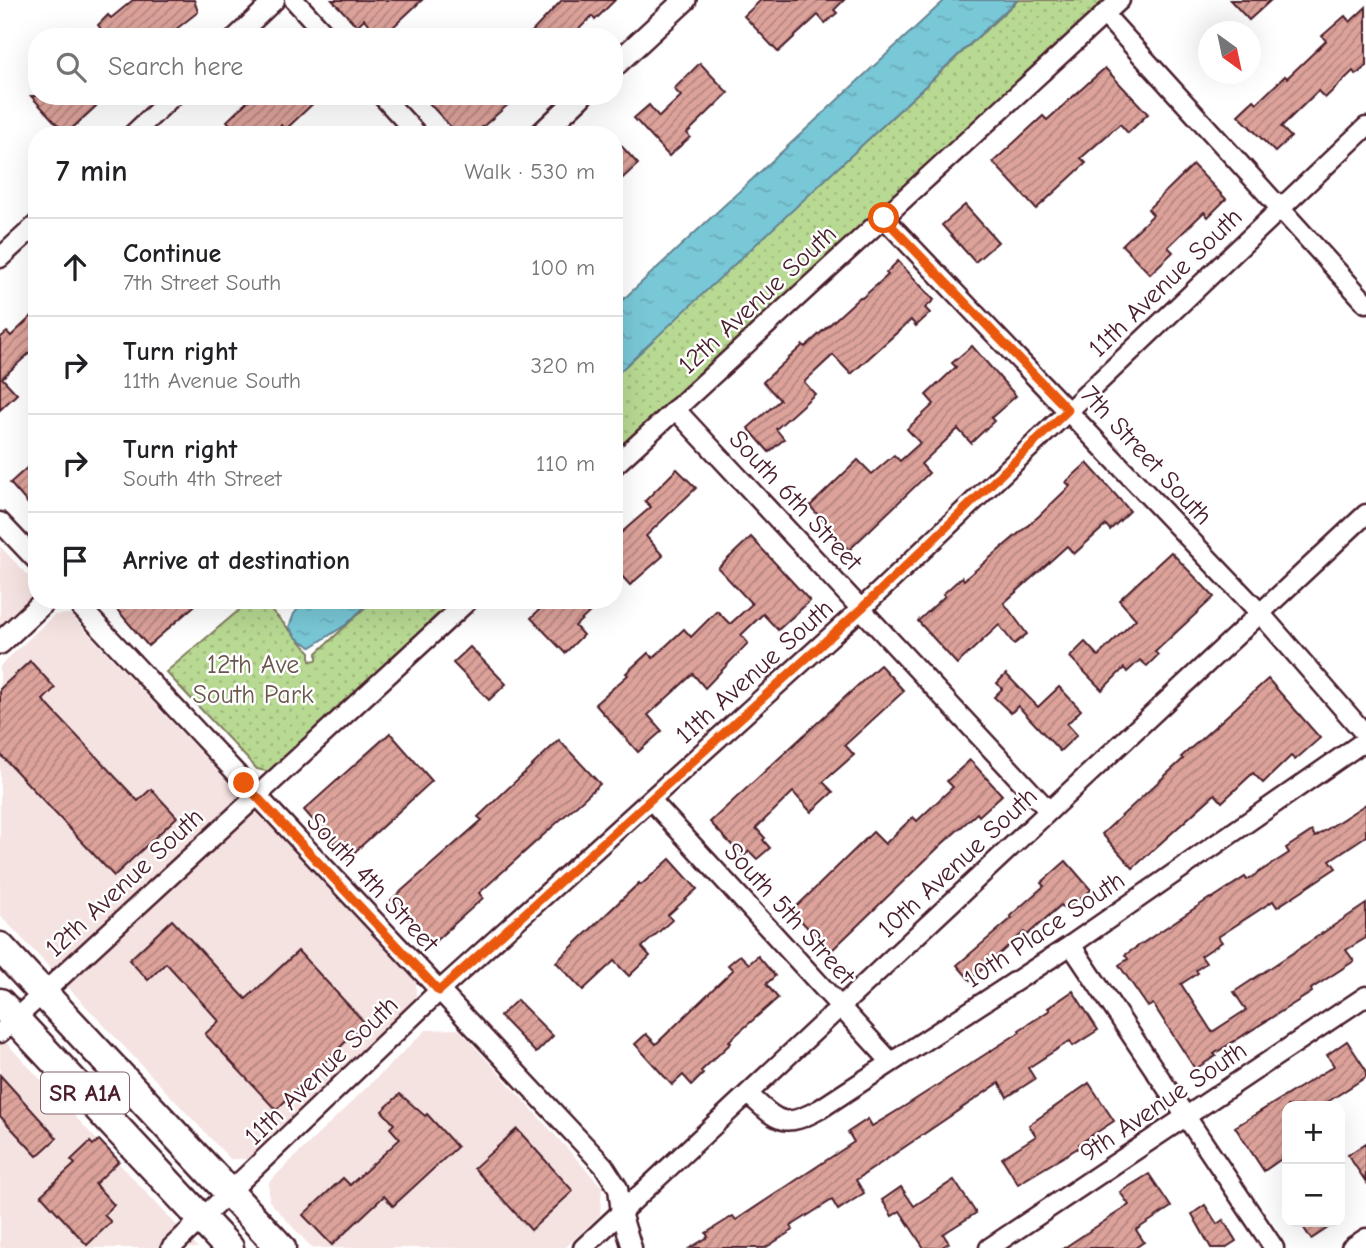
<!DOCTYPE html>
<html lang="en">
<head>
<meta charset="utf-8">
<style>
  body { margin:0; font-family:"Comic Neue",sans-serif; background:#f2f2f2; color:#202124 }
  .controls { position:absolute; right:21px; bottom:21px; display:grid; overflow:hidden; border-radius:14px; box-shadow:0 7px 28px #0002 }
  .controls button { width:63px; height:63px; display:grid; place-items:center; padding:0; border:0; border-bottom:2px solid #e0e0e0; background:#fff; color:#202124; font:35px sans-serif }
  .compass { position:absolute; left:1198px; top:21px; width:63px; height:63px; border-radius:50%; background:#fff; box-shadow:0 7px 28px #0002; rotate:147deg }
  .stop { position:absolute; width:21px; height:21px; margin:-16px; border:5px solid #ea580c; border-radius:50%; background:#fff }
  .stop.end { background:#ea580c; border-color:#fff; box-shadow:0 2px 7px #0008 }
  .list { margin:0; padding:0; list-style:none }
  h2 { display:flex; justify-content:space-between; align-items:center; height:91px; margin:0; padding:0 28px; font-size:30px }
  h2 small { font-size:23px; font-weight:400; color:#757577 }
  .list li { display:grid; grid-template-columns:46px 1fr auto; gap:21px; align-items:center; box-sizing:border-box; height:98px; padding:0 28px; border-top:2px solid #e0e0e0 }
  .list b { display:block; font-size:26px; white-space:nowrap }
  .list p { margin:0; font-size:23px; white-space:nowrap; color:#757577 }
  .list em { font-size:23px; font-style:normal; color:#757577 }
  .icon { flex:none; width:38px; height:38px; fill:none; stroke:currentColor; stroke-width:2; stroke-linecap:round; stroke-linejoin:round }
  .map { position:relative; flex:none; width:1366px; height:1248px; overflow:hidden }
  .search { position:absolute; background:#fff; box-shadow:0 7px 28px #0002; left:28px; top:28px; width:595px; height:77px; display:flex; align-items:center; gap:18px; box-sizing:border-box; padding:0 24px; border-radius:28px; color:#757577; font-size:26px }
  .panel { position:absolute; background:#fff; box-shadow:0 7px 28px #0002; left:28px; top:126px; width:595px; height:483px; border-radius:28px }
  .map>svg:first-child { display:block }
  .built { fill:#f5e3e1 }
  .park { fill:url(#park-dots); stroke:#817c5e; stroke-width:2 }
  .water { fill:url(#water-ripples); stroke:#668492; stroke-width:2 }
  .building { fill:url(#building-hatch); stroke:#4a1f2b; stroke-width:2 }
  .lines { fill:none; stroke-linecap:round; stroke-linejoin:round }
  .minor-casing { stroke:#4a1f2b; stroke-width:23 }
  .tertiary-casing { stroke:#4a1f2b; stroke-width:26 }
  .primary-casing { stroke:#4a1f2b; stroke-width:33 }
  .minor { stroke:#fff; stroke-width:18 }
  .tertiary { stroke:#fff; stroke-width:21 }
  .primary { stroke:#fff; stroke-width:28 }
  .route { stroke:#ea580c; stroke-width:9 }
  .labels { text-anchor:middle; stroke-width:5; stroke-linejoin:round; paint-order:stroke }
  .shield { fill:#fff; stroke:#80626b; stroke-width:2 }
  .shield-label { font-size:24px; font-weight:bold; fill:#4a1f2b }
  .street-label { font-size:26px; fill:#4a1f2b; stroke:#fff }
  .park-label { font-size:26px; fill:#6b574a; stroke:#fff }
</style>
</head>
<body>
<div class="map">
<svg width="1366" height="1248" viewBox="0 0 1366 1248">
  <defs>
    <pattern id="park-dots" width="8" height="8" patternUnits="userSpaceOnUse" patternTransform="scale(1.75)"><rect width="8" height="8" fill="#b8d992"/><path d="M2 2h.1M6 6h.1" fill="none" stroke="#a0ba7e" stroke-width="1.8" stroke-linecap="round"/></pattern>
    <pattern id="water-ripples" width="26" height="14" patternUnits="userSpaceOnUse" patternTransform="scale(1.75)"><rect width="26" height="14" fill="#79c8d7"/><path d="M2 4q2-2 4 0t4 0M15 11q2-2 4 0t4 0" fill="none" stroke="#6aabb9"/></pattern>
    <pattern id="building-hatch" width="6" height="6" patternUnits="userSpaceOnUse" patternTransform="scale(1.75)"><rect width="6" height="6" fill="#dda39b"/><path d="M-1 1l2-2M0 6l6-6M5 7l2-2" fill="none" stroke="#b5847f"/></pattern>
  </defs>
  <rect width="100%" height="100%" fill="#fff"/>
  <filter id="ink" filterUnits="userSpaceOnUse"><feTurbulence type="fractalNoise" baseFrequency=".0143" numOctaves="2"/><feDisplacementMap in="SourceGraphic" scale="14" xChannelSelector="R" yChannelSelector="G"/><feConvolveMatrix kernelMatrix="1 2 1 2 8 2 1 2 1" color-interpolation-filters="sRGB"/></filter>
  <g filter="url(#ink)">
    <g class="built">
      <polygon points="0,546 31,579 30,597 0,625"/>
      <polygon points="70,614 416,982 416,1003 250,1159 230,1159 0,915 0,666 54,615"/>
      <polygon points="459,1029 602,1187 600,1215 565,1248 312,1248 269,1201 269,1182 426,1030"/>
      <polygon points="0,1036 198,1248 0,1248"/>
    </g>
    <g class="park">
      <polygon points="1018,0 1112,0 614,459 614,376"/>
      <polygon points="251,600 262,600 310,652 310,661 317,660 317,653 373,600 462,600 275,773 257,769 166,672"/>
    </g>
    <g class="water">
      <polygon points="945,0 1017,0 614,377 614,308"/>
      <polygon points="305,600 371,600 347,624 311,647 297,638 289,627 294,614"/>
    </g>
    <g class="building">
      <polygon points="133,0 194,0 198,12 166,37 92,37 101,29 98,25 108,15 111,18"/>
      <polygon points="332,0 422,0 393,27 401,37 378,37 364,19 357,26"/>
      <polygon points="562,0 615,0 595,20 592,16 571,37 527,37"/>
      <polygon points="761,0 844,0 834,10 837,13 825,23 818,15 778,52 744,16"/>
      <polygon points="1230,0 1271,0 1249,20"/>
      <polygon points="1366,7 1366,66 1356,75 1353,71 1325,98 1318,91 1281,127 1291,137 1275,152 1238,115 1254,100 1257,103 1285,76 1287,78 1326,41 1322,36 1345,16 1350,22"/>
      <polygon points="700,63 728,93 687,133 690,137 669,156 634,118 649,105 659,117 681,96 674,89"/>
      <polygon points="1105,68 1148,114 1128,133 1120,124 1081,158 1086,163 1036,209 993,162 1043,116 1047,120"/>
      <polygon points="31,96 107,96 66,134"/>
      <polygon points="253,96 321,96 285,130 281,125 270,135 240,135 227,121"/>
      <polygon points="436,96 518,96 478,131 476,129 470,135 458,135 429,103"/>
      <polygon points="614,138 638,164 614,186"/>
      <polygon points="1193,165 1226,199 1208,217 1204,212 1168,247 1173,252 1150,274 1122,245 1153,215 1148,209"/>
      <polygon points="965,205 998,242 975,262 942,225"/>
      <polygon points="898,261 934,300 925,308 930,313 916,326 911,320 851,374 833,355 804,382 815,394 776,429 784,439 769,452 748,428 780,400 763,382 803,345 805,347 860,297 862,298 888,275 886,273"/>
      <polygon points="37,311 37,346 2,378 17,394 0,410 0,338 7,332 11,336"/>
      <polygon points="972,346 1016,396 991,418 994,421 971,443 958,429 921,464 929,473 849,550 810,506 858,460 872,474 894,455 900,461 920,443 907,429 934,404 926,395 956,367 952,363"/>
      <polygon points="1087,463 1130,511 1110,530 1106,525 1074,554 1067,546 1004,603 1027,634 1014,644 999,625 957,664 918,621 945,596 943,594 962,577 964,580 1039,516 1070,486 1066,482"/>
      <polygon points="29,466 37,475 37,514 10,483"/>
      <polygon points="677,469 696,488 646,536 663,556 630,585 621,575 614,581 614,539 651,507 645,501"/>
      <polygon points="751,537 810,601 778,630 763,614 741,635 748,643 705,688 693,674 648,715 662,731 638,752 595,704 628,675 626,673 648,653 653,658 684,629 691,637 717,611 730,624 752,604 718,568"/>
      <polygon points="1171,552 1214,597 1155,652 1158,655 1147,666 1140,660 1127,672 1124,668 1102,690 1070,657 1085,642 1098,656 1136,619 1119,600"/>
      <polygon points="109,600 201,600 148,646"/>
      <polygon points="549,600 584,600 593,609 575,626 583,635 565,653 531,618"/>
      <polygon points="470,647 506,684 489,700 453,663"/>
      <polygon points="30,661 55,688 43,700 138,801 151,789 177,817 114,876 0,754 0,689"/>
      <polygon points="880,665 904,691 845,745 854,755 823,782 833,792 811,812 793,792 756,828 765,838 763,840 770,848 757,859 749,851 743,857 710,822"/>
      <polygon points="1006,674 1038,707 1059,687 1081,710 1067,724 1077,735 1060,751 1018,706 1011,713 994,697 1002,689 997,683"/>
      <polygon points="1268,679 1320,738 1295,760 1291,756 1263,783 1253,773 1222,802 1215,794 1133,868 1102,834 1183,759 1181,757"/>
      <polygon points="390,733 432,781 347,859 304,810"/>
      <polygon points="559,740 600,784 479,893 483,898 432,944 391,900 482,820 478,817"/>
      <polygon points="970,760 1002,795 979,816 977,813 942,844 830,952 792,911 873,832 885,844 913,817 917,821 953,787 947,781"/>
      <polygon points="1366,804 1366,836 1330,860 1336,868 1277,907 1273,901 1218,937 1222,942 1201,956 1206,963 1196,970 1198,973 1181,984 1212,1032 1246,1010 1234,992 1366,904 1366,938 1346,950 1354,961 1311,989 1312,992 1214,1054 1216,1056 1195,1069 1153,1004 1148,1007 1119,965 1128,959 1125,955 1210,898 1211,899 1245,877 1247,880 1289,853 1286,848 1312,831 1315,837"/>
      <polygon points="670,859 697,889 668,915 672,920 642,947 650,956 629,976 614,961 583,990 556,962 639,883 641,885"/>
      <polygon points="1066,861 1091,890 1066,911 1061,905 1027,935 1024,932 970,980 957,965 1012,918 1010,916 1044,886 1041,883"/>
      <polygon points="172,920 246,999 298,951 365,1023 276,1110 205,1034 219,1021 166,963 148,980 129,960"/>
      <polygon points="740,955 749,964 758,956 775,976 766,984 778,998 729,1041 731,1043 701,1071 703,1074 692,1085 683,1075 672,1085 635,1044 646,1034 656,1044 733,970 728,965"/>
      <polygon points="1073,991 1098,1030 1073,1046 1070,1041 1028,1068 1035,1079 1007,1097 999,1083 856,1180 864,1193 838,1210 832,1200 791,1226 793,1230 765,1248 690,1248 708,1237 706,1233 733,1216 736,1220 854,1142 848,1132 868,1119 872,1126 905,1106 1020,1032 1019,1030 1050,1010 1048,1008"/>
      <polygon points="517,1000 553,1036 536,1053 500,1016"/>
      <polygon points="1347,1041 1366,1070 1366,1077 1321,1106 1287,1106 1287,1155 1264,1171 1235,1127 1334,1066 1327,1055"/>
      <polygon points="0,1075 57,1138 37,1156 0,1116"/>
      <polygon points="1089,1083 1114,1121 1079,1144 1081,1146 1018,1184 1002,1158 1036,1136 1029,1125"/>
      <polygon points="400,1094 425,1116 427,1114 457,1147 393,1206 384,1196 332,1245 303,1215 343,1178 350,1185 400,1139 390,1128 394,1124 382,1111"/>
      <polygon points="517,1129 573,1191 531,1230 474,1168"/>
      <polygon points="99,1140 119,1161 95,1184 114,1205 104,1215 111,1222 87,1245 41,1195 75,1164 71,1160 90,1142 93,1145"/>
      <polygon points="1366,1143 1366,1182 1348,1155"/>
      <polygon points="1149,1174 1171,1207 1136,1230 1144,1242 1135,1248 1064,1248 1129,1205 1120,1192"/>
      <polygon points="954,1180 976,1213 943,1234 949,1243 940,1248 924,1248 900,1211 892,1216 882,1200 901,1187 914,1206"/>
      <polygon points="1205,1205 1217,1224 1223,1220 1236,1241 1225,1248 1211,1248 1192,1214"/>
      <polygon points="1300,1222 1337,1222 1311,1239"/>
    </g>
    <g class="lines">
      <g class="minor-casing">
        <g id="minor">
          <polyline points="294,0 328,37"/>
          <polyline points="1104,14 1366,303"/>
          <polyline points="236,37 275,0"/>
          <polyline points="382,96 418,135"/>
          <polyline points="132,135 173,96"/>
          <polyline points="884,218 1260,613 1366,735"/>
          <polyline points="0,258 37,224"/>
          <polyline points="675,409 1049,811"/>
          <polyline points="614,466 1120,0"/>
          <polyline points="0,522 37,561"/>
          <polyline points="74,600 604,1166 618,1188 621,1213 632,1248"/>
          <polyline points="651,800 890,1061"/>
          <polyline points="1071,945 1274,1248"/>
          <polyline points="0,1033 469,600"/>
          <path d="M 748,1094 C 778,1121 782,1130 820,1109 L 1071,945 L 1366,740"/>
          <polyline points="171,1248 439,991 862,608 1366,127"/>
          <polyline points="583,1248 1366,514"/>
          <polyline points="989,1248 1366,996"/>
          <polyline points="1351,1248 1366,1238"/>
        </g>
      </g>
      <g class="tertiary-casing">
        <g id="tertiary">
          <polyline points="614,66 685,0"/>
          <polyline points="540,135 581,96"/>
          <polyline points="0,643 46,600"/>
        </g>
      </g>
      <g class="primary-casing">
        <g id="primary">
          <polyline points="0,947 281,1248"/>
          <polyline points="0,1003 229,1248"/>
        </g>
      </g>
      <use href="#minor" class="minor"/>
      <use href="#tertiary" class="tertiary"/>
      <use href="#primary" class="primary"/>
    </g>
  </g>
  <g class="lines" filter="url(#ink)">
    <polyline class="route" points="244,783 439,991 862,608 1068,410 884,218"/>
  </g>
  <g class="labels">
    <rect class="shield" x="41" y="1072.5" width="88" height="41" rx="5"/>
    <g class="shield-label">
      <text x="85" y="1101">SR A1A</text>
    </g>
    <g class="street-label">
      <text transform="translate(1165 282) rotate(-44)" y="9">11th Avenue South</text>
      <text transform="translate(757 299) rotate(-43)" y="9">12th Avenue South</text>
      <text transform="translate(1147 455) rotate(47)" y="9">7th Street South</text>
      <text transform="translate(796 500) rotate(47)" y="9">South 6th Street</text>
      <text transform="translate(754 671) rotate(-42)" y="9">11th Avenue South</text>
      <text transform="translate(957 862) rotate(-43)" y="9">10th Avenue South</text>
      <text transform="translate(124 882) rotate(-43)" y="9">12th Avenue South</text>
      <text transform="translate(373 882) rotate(47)" y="9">South 4th Street</text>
      <text transform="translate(790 913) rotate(48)" y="9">South 5th Street</text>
      <text transform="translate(1044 929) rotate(-34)" y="9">10th Place South</text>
      <text transform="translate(321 1070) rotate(-44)" y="9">11th Avenue South</text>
      <text transform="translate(1163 1101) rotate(-34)" y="9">9th Avenue South</text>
    </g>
    <g class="park-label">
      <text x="253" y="673">12th Ave<tspan x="253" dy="30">South Park</tspan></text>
    </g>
  </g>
</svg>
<div class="controls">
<button>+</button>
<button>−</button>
</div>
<svg class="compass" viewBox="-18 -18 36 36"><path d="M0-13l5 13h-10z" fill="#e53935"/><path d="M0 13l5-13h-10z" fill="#757577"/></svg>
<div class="stop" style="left:884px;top:218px"></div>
<div class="stop end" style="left:244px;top:783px"></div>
<div class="search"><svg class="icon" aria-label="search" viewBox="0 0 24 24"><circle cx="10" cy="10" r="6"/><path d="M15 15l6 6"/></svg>Search here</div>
<section class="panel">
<h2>7 min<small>Walk · 530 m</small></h2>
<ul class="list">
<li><svg class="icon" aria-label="ahead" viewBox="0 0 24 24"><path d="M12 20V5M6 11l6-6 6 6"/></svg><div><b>Continue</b><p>7th Street South</p></div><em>100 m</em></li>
<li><svg class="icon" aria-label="right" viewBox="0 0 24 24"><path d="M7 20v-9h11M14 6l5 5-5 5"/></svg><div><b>Turn right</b><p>11th Avenue South</p></div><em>320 m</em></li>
<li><svg class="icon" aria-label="right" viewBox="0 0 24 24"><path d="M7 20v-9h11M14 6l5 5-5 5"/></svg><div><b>Turn right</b><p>South 4th Street</p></div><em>110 m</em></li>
<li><svg class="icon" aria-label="arrive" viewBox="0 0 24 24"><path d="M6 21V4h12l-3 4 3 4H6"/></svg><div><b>Arrive at destination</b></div></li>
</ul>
</section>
</div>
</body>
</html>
